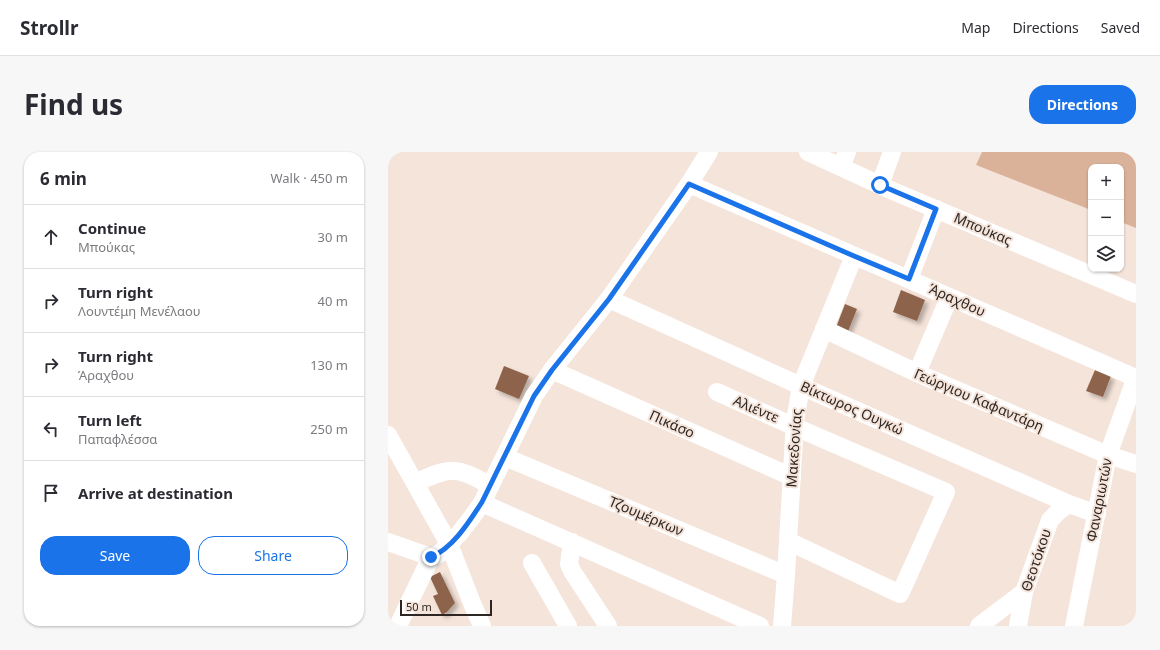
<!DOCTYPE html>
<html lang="en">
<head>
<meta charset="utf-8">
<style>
  body { margin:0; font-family:"Noto Sans",sans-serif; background:#f7f7f7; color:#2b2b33 }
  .controls { position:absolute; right:12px; top:12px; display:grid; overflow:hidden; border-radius:8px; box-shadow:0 1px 3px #0004 }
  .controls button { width:36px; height:36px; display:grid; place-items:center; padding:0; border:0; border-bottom:1px solid #e1e1e2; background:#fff; color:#2b2b33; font:20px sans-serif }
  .scale { position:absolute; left:12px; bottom:10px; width:92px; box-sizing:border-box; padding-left:4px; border:2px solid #2d2623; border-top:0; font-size:11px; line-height:14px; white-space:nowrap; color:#2d2623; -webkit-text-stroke:3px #f5e4da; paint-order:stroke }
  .stop { position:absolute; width:12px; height:12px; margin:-9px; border:3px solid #1a73e8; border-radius:50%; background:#fff }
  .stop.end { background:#1a73e8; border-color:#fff; box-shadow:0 1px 4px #0008 }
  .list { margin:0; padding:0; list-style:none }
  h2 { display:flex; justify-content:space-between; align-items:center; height:52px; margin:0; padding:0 16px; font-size:17px }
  h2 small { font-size:13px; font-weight:400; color:#7c7c81 }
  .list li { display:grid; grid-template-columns:26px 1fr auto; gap:12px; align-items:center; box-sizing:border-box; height:64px; padding:0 16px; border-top:1px solid #e1e1e2 }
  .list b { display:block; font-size:15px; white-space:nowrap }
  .list p { margin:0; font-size:13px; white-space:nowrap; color:#7c7c81 }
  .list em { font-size:13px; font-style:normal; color:#7c7c81 }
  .actions { display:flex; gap:8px; padding:12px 16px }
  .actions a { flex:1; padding:9px 0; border:1px solid #1a73e8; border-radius:16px; text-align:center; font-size:14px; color:#1a73e8 }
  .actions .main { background:#1a73e8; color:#fff }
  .icon { flex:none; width:22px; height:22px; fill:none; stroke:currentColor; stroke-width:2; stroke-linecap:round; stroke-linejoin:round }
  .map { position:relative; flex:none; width:748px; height:474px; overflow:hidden; border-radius:16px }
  header { display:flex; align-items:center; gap:24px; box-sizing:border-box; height:56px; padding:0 20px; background:#fff; border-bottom:1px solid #e1e1e2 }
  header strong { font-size:19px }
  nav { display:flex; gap:22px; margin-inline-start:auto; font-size:14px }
  .intro { display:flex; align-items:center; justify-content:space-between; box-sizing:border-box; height:96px; padding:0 24px }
  h1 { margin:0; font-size:28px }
  .button { padding:10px 18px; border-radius:16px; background:#1a73e8; color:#fff; font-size:14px; font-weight:700 }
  main { display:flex; gap:24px; padding:0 24px }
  aside { flex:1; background:#fff; border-radius:16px; box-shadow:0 1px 3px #0004 }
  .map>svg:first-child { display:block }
  .green { fill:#dab29a }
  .building { fill:#8d644b; filter:url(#shadow) }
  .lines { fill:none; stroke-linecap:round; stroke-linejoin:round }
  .minor { stroke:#fff; stroke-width:18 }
  .route { stroke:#1a73e8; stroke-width:5 }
  .labels { text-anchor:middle; stroke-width:4; stroke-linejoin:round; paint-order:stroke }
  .street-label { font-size:14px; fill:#2d2623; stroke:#f5e4da }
</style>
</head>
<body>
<header>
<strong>Strollr</strong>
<nav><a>Map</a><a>Directions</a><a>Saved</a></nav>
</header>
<div class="intro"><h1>Find us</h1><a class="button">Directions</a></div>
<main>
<aside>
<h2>6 min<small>Walk · 450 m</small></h2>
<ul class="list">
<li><svg class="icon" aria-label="ahead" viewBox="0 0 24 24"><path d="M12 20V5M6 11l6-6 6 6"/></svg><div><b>Continue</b><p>Μπούκας</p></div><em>30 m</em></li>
<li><svg class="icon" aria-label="right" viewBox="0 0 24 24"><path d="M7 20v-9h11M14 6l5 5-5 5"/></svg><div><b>Turn right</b><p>Λουντέμη Μενέλαου</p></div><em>40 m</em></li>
<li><svg class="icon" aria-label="right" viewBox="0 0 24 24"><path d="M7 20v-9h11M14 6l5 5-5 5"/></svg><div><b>Turn right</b><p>Άραχθου</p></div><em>130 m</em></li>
<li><svg class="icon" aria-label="left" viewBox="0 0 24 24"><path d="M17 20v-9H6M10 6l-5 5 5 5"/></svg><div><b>Turn left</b><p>Παπαφλέσσα</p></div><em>250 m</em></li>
<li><svg class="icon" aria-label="arrive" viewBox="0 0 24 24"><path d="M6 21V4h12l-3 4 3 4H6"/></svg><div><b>Arrive at destination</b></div></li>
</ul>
<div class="actions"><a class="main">Save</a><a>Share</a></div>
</aside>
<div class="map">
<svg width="748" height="474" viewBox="0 0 748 474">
  <defs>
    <filter id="shadow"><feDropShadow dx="3.5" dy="3.5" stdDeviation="2" flood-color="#0004"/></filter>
  </defs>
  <rect width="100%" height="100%" fill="#f5e4da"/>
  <polygon class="green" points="594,0 748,0 748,76 733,70 733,15 703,15 703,58 588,13"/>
  <g class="building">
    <polygon points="513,138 537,148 529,169 505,160"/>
    <polygon points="457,152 469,157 459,182 447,178"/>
    <polygon points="116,214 141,224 131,247 107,237"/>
    <polygon points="707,218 723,224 715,245 698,239"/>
    <polygon points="52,420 67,451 59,460 54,463 45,444 50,442 42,425"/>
  </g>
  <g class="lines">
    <g class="minor">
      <polyline points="420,0 505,39 748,142"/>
      <polyline points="453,15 459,0"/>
      <polyline points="301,32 748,226"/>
      <polyline points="492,33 504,0"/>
      <polyline points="521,127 548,57"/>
      <polyline points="221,147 413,234 681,352 709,362"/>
      <polyline points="436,177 529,221 720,303 748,312"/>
      <polyline points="164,218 404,325"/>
      <polyline points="529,221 561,146"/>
      <polyline points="329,240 414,278 558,340 512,442 400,389"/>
      <polyline points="0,283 61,392 84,451 94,474"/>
      <polyline points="117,305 398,423"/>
      <path d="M 27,331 C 62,315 68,314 101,333"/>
      <polyline points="94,351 372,474"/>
      <polyline points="0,390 43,405"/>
      <polyline points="184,390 181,412 184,419 220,474"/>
      <polyline points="144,411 180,474"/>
      <polyline points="10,474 43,405 51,402 71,382 84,365 94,351 146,244 164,218 221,147 301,32 321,0"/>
      <polyline points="394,474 398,423 407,269 413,234 466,104"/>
      <polyline points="591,474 636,440"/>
      <polyline points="630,474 636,440 662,368 671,359 681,352"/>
      <polyline points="686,474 720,303 748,225"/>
    </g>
  </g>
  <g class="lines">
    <path class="route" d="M 43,405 C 65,396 81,370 94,350 L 146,244 L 164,218 L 221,147 L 301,32 L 466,104 L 521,127 L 548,57 L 492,33"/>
  </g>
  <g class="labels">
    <g class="street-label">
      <text transform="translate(595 77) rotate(23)" y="5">Μπούκας</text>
      <text transform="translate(569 148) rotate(24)" y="5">Άραχθου</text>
      <text transform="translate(591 248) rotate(23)" y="5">Γεώργιου Καφαντάρη</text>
      <text transform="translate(464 256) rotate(24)" y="5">Βίκτωρος Ουγκώ</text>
      <text transform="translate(368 257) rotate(23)" y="5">Αλιέντε</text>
      <text transform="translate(284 272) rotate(24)" y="5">Πικάσο</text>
      <text transform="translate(406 296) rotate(-86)" y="5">Μακεδονίας</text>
      <text transform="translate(711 348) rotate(-79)" y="5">Φαναριωτών</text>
      <text transform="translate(258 364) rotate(23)" y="5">Τζουμέρκων</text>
      <text transform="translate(648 408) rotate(-71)" y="5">Θεοτόκου</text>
    </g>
  </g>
</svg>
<div class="controls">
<button>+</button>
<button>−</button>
<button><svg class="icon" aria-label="layers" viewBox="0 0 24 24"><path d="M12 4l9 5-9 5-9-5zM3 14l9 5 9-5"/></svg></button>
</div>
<div class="scale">50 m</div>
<div class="stop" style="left:492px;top:33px"></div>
<div class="stop end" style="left:43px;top:405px"></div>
</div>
</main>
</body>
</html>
